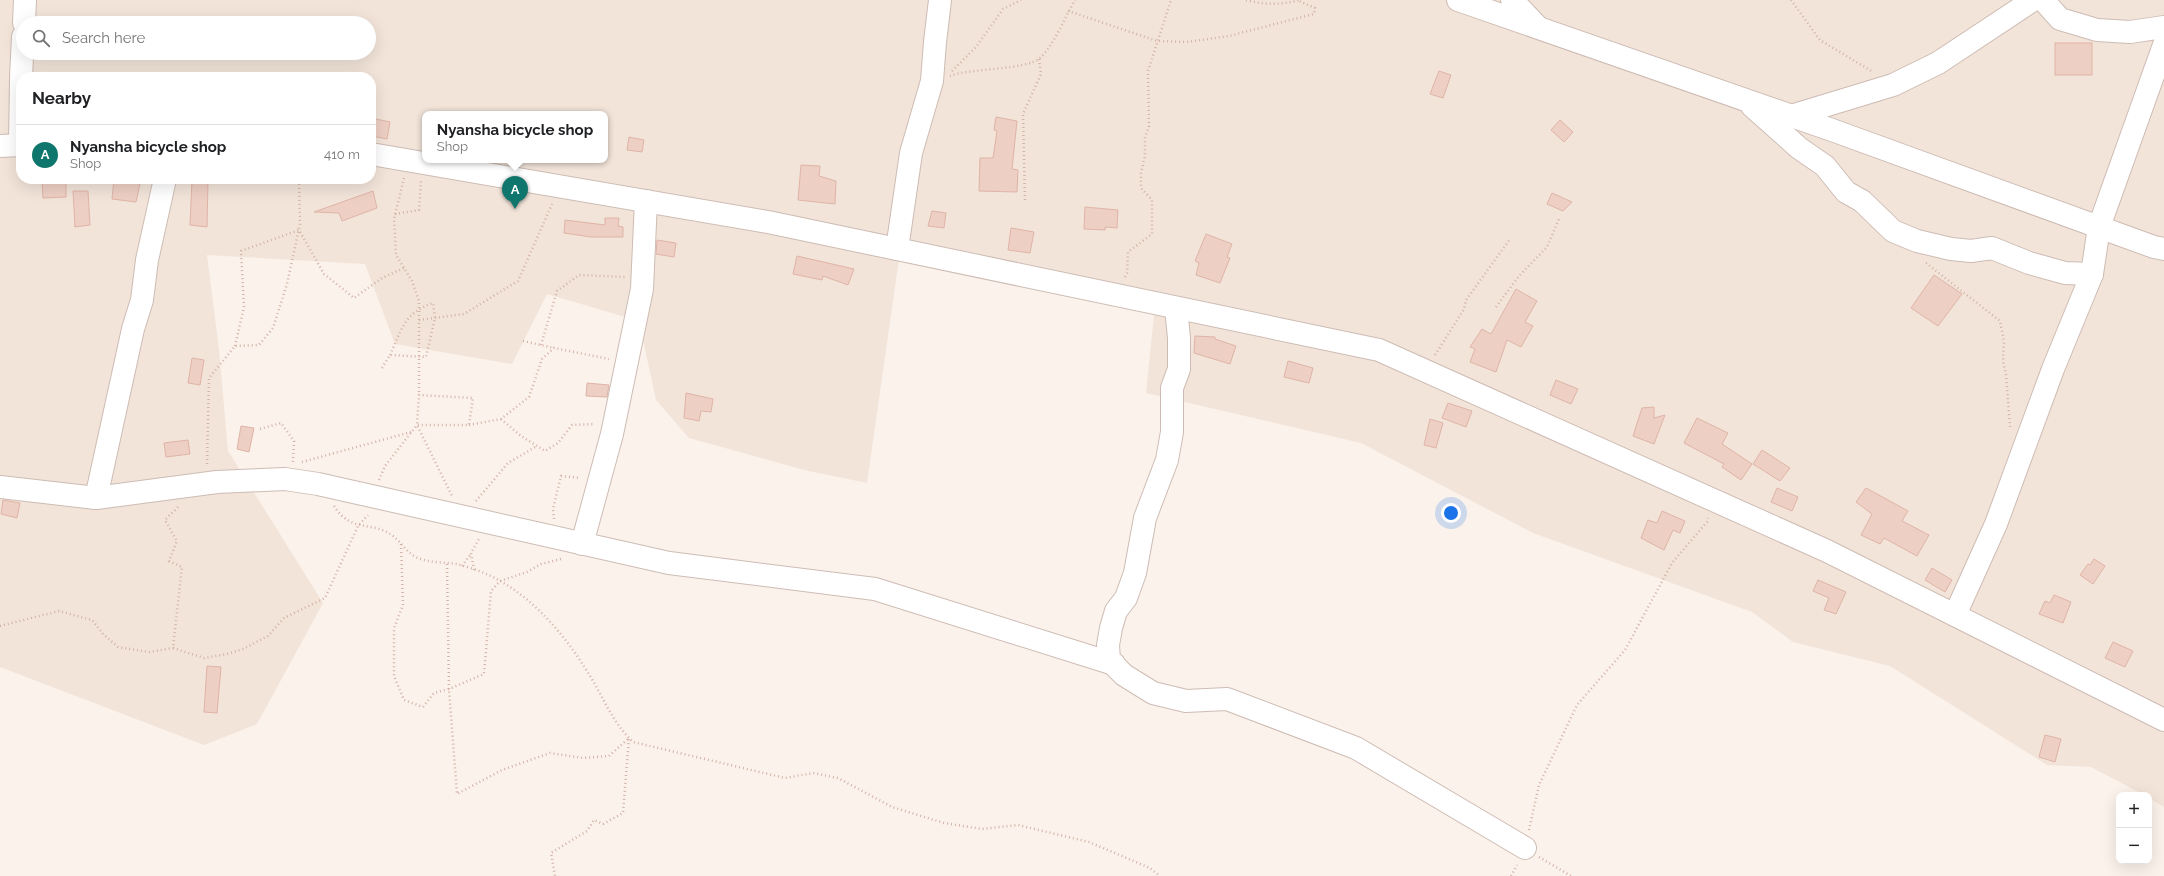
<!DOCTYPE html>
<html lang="en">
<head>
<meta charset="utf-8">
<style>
  body { margin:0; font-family:Raleway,sans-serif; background:#f2f2f2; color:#202124 }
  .controls { position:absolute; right:12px; bottom:12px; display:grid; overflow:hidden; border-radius:8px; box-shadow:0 4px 16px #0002 }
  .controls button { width:36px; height:36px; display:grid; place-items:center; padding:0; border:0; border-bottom:1px solid #e0e0e0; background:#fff; color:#202124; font:20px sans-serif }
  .you { position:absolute; left:1451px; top:513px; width:14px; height:14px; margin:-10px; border:3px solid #fff; border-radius:50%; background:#1a73e8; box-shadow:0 0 0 6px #1a73e833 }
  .badge { display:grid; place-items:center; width:26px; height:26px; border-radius:50%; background:#0f766e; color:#fff; font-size:13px; font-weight:700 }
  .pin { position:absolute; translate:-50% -33px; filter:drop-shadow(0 1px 2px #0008) }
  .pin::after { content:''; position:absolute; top:21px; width:14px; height:12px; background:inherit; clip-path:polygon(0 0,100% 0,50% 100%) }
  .popup { position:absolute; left:422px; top:111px; width:186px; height:52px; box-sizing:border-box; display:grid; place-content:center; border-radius:8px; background:#fff; filter:drop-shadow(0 1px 3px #0005); font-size:13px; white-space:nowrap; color:#757577 }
  .popup b { font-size:15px; color:#202124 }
  .popup::after { content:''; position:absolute; left:50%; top:100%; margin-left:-8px; border:8px solid transparent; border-top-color:#fff }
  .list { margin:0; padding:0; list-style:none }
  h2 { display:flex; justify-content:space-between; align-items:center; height:52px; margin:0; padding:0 16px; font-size:17px }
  h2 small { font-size:13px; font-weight:400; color:#757577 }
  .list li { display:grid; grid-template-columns:26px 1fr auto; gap:12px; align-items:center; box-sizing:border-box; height:60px; padding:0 16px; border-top:1px solid #e0e0e0 }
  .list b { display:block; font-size:15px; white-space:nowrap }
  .list p { margin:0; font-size:13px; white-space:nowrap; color:#757577 }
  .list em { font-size:13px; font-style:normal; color:#757577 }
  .icon { flex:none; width:22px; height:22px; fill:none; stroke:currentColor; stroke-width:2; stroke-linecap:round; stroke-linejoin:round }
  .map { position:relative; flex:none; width:2164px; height:876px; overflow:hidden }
  .search { position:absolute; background:#fff; box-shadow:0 4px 16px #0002; left:16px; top:16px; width:360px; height:44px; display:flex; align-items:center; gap:10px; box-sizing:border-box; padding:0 14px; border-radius:22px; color:#757577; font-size:15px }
  .panel { position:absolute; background:#fff; box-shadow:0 4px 16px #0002; left:16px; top:72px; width:360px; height:112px; border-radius:16px }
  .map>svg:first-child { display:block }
  .residential { fill:#f2e4d9; fill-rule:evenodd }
  .building { fill:#eecfc4; stroke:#dfb4a6 }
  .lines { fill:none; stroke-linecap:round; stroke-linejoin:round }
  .minor-casing { stroke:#cebcb4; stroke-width:24 }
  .path { stroke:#d3b2a7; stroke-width:2.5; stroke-dasharray:1 3; stroke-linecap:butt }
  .minor { stroke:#fff; stroke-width:22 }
</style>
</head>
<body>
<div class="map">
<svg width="2164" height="876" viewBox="0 0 2164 876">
  <rect width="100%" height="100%" fill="#fbf2eb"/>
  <path class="residential" d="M 0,0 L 2164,0 L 2164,807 L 2149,798 L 2149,795 L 2144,795 L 2091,767 L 2047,765 L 1890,666 L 1793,642 L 1752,612 L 1533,533 L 1361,443 L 1146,393 L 1155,305 L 900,252 L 867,483 L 804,470 L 689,438 L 656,400 L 639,321 L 547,294 L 512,364 L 395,344 L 365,264 L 207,255 L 219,350 L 228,451 L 323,603 L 257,724 L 204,745 L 0,667 ZM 23,23 L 369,23 L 369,53 L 23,53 ZM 21,77 L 371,77 L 371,179 L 21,179 ZM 425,114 L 605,114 L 605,160 L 425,160 Z"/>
  <g class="building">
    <rect x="2055" y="43" width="37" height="32"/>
    <polygon points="1439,71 1451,75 1443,98 1430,94"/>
    <polygon points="996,117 1017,121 1012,169 1018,170 1017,192 979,191 980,158 993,158 997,131 994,130"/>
    <polygon points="371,118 390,122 387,139 371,136"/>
    <polygon points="1560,120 1573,132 1564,142 1551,130"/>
    <polygon points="629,137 644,140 642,152 627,150"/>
    <polygon points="801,165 820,166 819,176 836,181 835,204 798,200"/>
    <polygon points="66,179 66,197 43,198 42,180"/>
    <polygon points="114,179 141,179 136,202 112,199"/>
    <polygon points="192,180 208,181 207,227 190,225"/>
    <polygon points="73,191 88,191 90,225 75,227"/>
    <polygon points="373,191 377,208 342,221 339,213 314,212"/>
    <polygon points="1552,193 1572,202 1563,211 1547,204"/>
    <polygon points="1085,207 1118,210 1117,228 1105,227 1105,230 1084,229"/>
    <polygon points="932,211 946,213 944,228 928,226"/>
    <polygon points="605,218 619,218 618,226 623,227 623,237 591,237 564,233 565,220 605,225"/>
    <polygon points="1011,228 1034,232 1030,253 1008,250"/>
    <polygon points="1206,234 1232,244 1227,257 1230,258 1220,283 1196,275 1199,263 1195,261"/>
    <polygon points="657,240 676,243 674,257 656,254"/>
    <polygon points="797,256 854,269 848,285 823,276 822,280 793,274"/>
    <polygon points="1934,275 1962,294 1938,326 1911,308"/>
    <polygon points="1516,289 1537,301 1525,322 1533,326 1521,347 1507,340 1496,372 1470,362 1475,349 1470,347 1482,329 1491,334"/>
    <polygon points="1195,336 1215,337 1215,339 1236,346 1230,364 1194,353"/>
    <polygon points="192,358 204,360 200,385 188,383"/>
    <polygon points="1288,361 1313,368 1309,383 1284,377"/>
    <polygon points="1556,380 1578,389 1571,404 1550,395"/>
    <polygon points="587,383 609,385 607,397 586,396"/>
    <polygon points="686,393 713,399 711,412 701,411 699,421 684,418"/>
    <polygon points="1448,403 1472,411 1466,427 1442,418"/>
    <polygon points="1654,407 1654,418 1665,415 1654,444 1633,436 1642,408"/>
    <polygon points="1697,418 1728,433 1722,444 1752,464 1741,480 1722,467 1724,464 1684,443"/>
    <polygon points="1430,419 1443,423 1436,448 1424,445"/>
    <polygon points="241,426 254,428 249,452 237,449"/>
    <polygon points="188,440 190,454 166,457 164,443"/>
    <polygon points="1762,450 1790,468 1780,481 1753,464"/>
    <polygon points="1777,488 1798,497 1792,511 1771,502"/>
    <polygon points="1866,488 1908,511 1902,521 1929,535 1917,556 1884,538 1880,544 1861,535 1872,514 1856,502"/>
    <polygon points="3,500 20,503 17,518 1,514"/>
    <polygon points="1662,511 1685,521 1680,533 1673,530 1664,550 1641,538 1648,520 1657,523"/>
    <polygon points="2094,559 2105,566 2093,584 2080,575 2088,564 2090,565"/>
    <polygon points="1932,568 1952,580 1945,592 1925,580"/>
    <polygon points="1818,580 1846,592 1836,614 1824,610 1829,598 1813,591"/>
    <polygon points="2054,595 2071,602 2063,623 2039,614 2045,601 2050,603"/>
    <polygon points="2113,642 2133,651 2125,667 2105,658"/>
    <polygon points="207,666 221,667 217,713 204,712"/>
    <polygon points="2045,735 2061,739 2055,762 2039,757"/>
  </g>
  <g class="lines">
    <g class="minor-casing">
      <g id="minor">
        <polyline points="1458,0 1832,130 2154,247 2164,249"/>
        <polyline points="1512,0 1536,25"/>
        <polyline points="2043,0 2060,19 2097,30 2130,32 2164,27"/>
        <polyline points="24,23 25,0"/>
        <polyline points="21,77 23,37"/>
        <polyline points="1752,106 1799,148 1825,166 1846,192 1862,201 1893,231 1917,241 1951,249 1971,251 1992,248 2029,263 2065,273 2092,274"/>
        <polyline points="1791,116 1893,85 1938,63 2033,0"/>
        <polyline points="20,145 21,82"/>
        <polyline points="0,146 21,145"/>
        <polyline points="371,154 768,222 1379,350 1827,551 2164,720"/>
        <polyline points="897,249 911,153 932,81 935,42 940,0"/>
        <polyline points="1176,308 1179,338 1179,369 1172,388 1172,432 1167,460 1145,518 1135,573 1126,598 1116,611 1111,628 1108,645 1109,660 1124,675 1153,693 1186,701 1227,699 1356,748 1525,848"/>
        <polyline points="0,487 96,498 217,482 285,479 318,484 669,563 875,589 1114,664"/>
        <polyline points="96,498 133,329 142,300 147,260 165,179"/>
        <polyline points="582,544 612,434 642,289 646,201"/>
        <polyline points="1955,615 1996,524 2053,369 2092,274 2099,227 2164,45"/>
      </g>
    </g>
    <g class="path">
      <path d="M 1246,0 C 1264,5 1282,5 1299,0"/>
      <polyline points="1791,0 1820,40 1873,72"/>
      <polyline points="1068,11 1157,41 1187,42 1229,36 1314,14 1315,8 1299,1"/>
      <polyline points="952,71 976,47 1003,9 1021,0"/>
      <path d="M 950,76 C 971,68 1027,70 1040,58 C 1054,45 1065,17 1075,0"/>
      <polyline points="404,178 394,219 396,255 412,281 419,301 419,395"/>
      <polyline points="1025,200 1023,114 1041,74 1039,59"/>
      <polyline points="395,214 419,210 421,181"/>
      <polyline points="1926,263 2000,321 2004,341 2003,361 2006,374 2010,427"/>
      <polyline points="1125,277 1127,273 1128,252 1152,234 1152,200 1141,188 1141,173 1145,156 1145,138 1149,126 1148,71 1171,0"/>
      <polyline points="1496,307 1519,276 1547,247 1559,219"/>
      <polyline points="419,320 464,314 518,281 552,204"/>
      <polyline points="523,341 554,348"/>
      <polyline points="541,345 557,291 579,275 625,277"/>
      <polyline points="235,346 244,307 241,251 299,230 324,274 354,298 382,278 404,268"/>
      <polyline points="1435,355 1464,309 1466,300 1510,239"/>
      <path d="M 382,368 L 390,355 L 426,357 L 435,318 L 433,303 C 404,313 402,329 390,355"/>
      <polyline points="501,419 521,436 545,451 558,443 572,425 595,424"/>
      <polyline points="469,425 501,419 529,397 542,359 554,348 609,359"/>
      <polyline points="260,429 281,423 294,441 293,462"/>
      <polyline points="302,462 411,432"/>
      <polyline points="207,464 209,378 235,346 259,345 273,328 287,284 300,224 299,179"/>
      <polyline points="379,480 385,466 417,425 469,425 473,398 419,395 417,425 452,496"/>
      <polyline points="476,501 508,463 537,446"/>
      <path d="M 334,506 C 352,534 372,520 393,536 C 401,542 409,555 418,558 C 430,563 444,562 457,564 C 472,568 489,574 502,582 C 541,605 570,642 593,681 C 605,702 615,725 633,742 L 785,778 L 813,773 L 838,778 L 892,807 L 944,823 L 982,829 L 1018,825 L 1089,842 L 1150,868 L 1160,876"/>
      <polyline points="178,507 165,520 177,541 169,561 182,567 173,648 204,658 227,654 243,649 268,636 284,618 325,598 358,526 368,515"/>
      <polyline points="554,519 553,509 561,476 580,478"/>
      <polyline points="401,544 403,605 394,628 394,676 404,700 423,707 434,693 449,689 457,794 502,770 550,753 583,758 609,756 629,738 623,813 603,824 594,820 587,831 551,853 555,876"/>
      <polyline points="447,564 449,689 484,674 491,591 500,581 527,572 541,564 561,559"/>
      <polyline points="462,566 471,554"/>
      <polyline points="474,570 471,553 479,539"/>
      <polyline points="0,626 59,611 92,620 103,634 118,647 149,652 173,648"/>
      <polyline points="1529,830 1539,785 1577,705 1625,650 1672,563 1707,522 1708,518"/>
      <polyline points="1539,857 1571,876"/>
      <polyline points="1511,876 1517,865"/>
    </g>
    <use href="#minor" class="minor"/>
  </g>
</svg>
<div class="controls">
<button>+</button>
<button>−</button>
</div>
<div class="you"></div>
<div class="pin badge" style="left:515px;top:209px">A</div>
<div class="popup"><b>Nyansha bicycle shop</b>Shop</div>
<div class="search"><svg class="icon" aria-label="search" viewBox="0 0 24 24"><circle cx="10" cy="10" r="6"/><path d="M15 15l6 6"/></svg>Search here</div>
<section class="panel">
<h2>Nearby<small></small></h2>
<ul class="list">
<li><span class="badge">A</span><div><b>Nyansha bicycle shop</b><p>Shop</p></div><em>410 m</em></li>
</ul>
</section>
</div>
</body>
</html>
